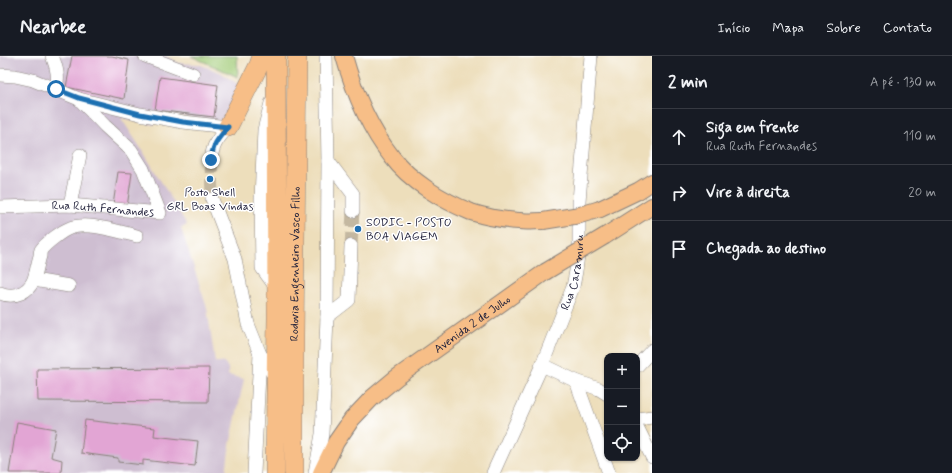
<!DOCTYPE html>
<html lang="pt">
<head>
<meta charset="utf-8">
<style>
  body { margin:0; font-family:Mynerve,sans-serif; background:#242831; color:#f1f3f6 }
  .controls { position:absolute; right:12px; bottom:12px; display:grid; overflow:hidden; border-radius:8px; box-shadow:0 1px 3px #0004 }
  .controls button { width:36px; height:36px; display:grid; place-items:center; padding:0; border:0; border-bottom:1px solid #363941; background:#171b24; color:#f1f3f6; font:20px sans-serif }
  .stop { position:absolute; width:12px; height:12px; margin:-9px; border:3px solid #1f6fb2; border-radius:50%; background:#fff }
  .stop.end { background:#1f6fb2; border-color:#fff; box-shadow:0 1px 4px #0008 }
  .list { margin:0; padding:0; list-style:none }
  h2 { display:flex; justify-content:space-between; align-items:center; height:52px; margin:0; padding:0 16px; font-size:17px }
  h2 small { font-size:13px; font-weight:400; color:#9ea1a6 }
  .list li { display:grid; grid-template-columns:26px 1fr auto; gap:12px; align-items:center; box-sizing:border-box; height:56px; padding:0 16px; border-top:1px solid #363941 }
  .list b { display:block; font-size:15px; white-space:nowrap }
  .list p { margin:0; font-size:13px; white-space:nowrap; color:#9ea1a6 }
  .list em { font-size:13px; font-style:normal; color:#9ea1a6 }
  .icon { flex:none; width:22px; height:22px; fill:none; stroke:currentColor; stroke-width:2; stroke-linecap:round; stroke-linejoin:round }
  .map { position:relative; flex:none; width:652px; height:417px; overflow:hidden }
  header { display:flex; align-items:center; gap:24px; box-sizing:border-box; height:56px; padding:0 20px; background:#171b24; border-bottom:1px solid #363941 }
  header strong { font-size:19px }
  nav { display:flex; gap:22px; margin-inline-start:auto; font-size:14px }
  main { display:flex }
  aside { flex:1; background:#171b24 }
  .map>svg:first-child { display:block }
  .industrial { fill:#cebed1 }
  .green { fill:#a1cb77; stroke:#627659 }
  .building { fill:#e2a5d4 }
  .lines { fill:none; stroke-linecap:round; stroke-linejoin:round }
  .minor-tunnel { stroke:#c4b8a1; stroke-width:13; stroke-dasharray:13 6; stroke-linecap:butt }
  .minor-casing { stroke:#88807b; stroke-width:14 }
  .major-casing { stroke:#88807b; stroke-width:18 }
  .highway-casing { stroke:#88807b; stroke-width:20 }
  .minor { stroke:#fff; stroke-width:13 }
  .major { stroke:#f7be87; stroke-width:16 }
  .highway { stroke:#f7be87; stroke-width:19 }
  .major-bridge-casing { stroke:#88807b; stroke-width:18; stroke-linecap:butt }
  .major-bridge { stroke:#f7be87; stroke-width:16 }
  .route { stroke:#1f6fb2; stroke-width:5 }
  .poi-dot { fill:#1f6fb2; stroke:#fff; stroke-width:1.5 }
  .labels { text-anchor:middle; stroke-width:3; stroke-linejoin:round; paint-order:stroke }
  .poi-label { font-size:12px; fill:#22223b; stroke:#fff }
  .street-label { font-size:12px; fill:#22223b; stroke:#fff }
</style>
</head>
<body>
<header>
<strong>Nearbee</strong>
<nav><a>Início</a><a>Mapa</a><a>Sobre</a><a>Contato</a></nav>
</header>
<main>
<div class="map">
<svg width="652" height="417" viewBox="0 0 652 417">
  <rect width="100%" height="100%" fill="#fff"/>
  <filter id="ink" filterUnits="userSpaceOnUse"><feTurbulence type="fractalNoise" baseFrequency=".025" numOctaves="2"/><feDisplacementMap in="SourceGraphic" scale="8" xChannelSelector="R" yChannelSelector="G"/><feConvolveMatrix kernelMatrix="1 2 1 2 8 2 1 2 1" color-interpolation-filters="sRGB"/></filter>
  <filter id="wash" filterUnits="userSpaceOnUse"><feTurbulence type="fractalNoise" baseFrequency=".012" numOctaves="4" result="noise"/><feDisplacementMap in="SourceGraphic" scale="16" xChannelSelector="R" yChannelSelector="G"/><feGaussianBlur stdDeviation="0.9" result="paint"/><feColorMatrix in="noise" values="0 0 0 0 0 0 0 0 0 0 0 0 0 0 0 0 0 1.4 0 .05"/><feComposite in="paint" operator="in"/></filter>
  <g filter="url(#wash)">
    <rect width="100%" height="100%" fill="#eddebb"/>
    <polygon class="industrial" points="0,0 165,0 179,7 198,8 220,16 239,29 226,66 157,57 154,69 121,62 144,97 187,169 181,172 207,252 215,306 225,307 228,312 228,319 244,323 229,394 226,417 0,417"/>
    <polygon class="green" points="191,0 237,0 238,21"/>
    <g id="blocks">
      <g class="building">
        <polygon points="72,0 112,0 129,4 124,43 66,31"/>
        <polygon points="160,21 218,29 214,61 155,54"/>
        <polygon points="118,116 132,117 127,151 113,149"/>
        <polygon points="209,312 208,346 38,345 37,313"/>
        <polygon points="85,364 155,372 154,380 198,385 195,410 143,404 143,409 118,406 118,402 81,397"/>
        <polygon points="17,366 56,373 51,401 62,404 61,417 9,417"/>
      </g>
    </g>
  </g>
  <g filter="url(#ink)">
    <use href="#blocks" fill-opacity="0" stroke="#88807b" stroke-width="1"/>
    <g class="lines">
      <g class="minor-tunnel">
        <polyline points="211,104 212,143"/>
        <polyline points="351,190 353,155"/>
      </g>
      <g class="minor-casing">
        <g id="minor">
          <path d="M 52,0 C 57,12 59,21 56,33"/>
          <polyline points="145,0 193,18"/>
          <polyline points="0,19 15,20 33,24 79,43 140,58 183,66 228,71"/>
          <polyline points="271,47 264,74 261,143 262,212 277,233"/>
          <path d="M 211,104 C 213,87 218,83 228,71"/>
          <polyline points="328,105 353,138 353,155"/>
          <polyline points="212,143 235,203 248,268 260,298 276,323"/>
          <polyline points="70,149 80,99"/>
          <path id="s1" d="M 0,151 L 70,149 L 160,157 L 143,113 L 131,94 L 105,70 L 79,43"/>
          <polyline points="34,224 69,230"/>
          <path d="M 0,237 C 7,240 14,240 21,237 C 37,229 35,215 40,200 C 40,198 40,196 41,194 C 46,187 62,175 70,172 C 87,165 119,176 137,180"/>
          <polyline points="327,261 349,244 351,190"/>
          <polyline points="542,309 576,325 609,417"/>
          <polyline points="637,310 652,294"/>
          <polyline points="576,325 599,333 607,338"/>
          <polyline points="637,363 652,361"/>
          <polyline points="637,371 652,401"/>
          <polyline points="254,417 260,298"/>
          <polyline points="315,417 322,378 325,311 327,261 328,105 326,0"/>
          <path id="s2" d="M 493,417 L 542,309 L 573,231 L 576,215 L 579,191 L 579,145 L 591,0"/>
        </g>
      </g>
      <g class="major-casing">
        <g id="major">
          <path d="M 344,0 C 354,36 369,72 392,101 C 410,125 443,145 471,156 C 486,161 503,164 519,165 C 527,166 535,165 543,165"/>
          <polyline points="600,153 638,135 652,126"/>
          <polyline points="605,180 652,150"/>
          <path id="s3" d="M 321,417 L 336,386 L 352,363 L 372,342 L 396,322 L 545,216"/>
        </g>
      </g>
      <g class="highway-casing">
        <g id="highway">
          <polyline points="228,71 259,9 262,0"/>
          <polyline points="275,417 277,260 276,0"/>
          <path id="s4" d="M 294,417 L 294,280 L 297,0"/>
        </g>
      </g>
      <use href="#minor" class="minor"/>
      <use href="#major" class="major"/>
      <use href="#highway" class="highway"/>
      <g class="major-bridge-casing">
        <g id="major-bridge">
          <polyline points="543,165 580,159 600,153"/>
          <polyline points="545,216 605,180"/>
        </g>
      </g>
      <use href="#major-bridge" class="major-bridge"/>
    </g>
  </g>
  <g class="lines" filter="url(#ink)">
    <path class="route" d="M 56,33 L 79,42 L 140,58 L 183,66 L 228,71 C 218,83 213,87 211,104"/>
  </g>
  <g class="poi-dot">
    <circle cx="210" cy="123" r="4"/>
    <circle cx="358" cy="173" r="4"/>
  </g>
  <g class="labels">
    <g class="poi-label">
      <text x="210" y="140">Posto Shell<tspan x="210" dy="14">GRL Boas Vindas</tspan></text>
      <text x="366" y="170" text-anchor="start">SODIC - POSTO<tspan x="366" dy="14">BOA VIAGEM</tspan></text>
    </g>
    <g class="street-label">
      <text dy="4" stroke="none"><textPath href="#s1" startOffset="103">Rua Ruth Fernandes</textPath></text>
      <text dy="4" stroke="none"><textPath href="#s4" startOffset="209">Rodovia Engenheiro Vasco Filho</textPath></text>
      <text dy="4" stroke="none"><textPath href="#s2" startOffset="217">Rua Caramuru</textPath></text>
      <text dy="4" stroke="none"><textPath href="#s3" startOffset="216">Avenida 2 de Julho</textPath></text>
    </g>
  </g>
</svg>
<div class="controls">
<button>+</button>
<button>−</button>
<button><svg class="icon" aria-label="locate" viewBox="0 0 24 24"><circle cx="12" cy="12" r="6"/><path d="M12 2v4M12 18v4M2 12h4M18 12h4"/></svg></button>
</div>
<div class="stop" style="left:56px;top:33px"></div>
<div class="stop end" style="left:211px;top:104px"></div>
</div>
<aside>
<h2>2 min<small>A pé · 130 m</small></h2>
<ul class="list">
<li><svg class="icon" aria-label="ahead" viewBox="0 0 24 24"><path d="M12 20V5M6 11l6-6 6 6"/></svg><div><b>Siga em frente</b><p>Rua Ruth Fernandes</p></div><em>110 m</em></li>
<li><svg class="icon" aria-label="right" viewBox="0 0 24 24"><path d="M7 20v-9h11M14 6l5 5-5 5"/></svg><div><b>Vire à direita</b></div><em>20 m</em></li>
<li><svg class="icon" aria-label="arrive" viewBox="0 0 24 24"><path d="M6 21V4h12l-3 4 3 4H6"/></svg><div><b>Chegada ao destino</b></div></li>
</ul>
</aside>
</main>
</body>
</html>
